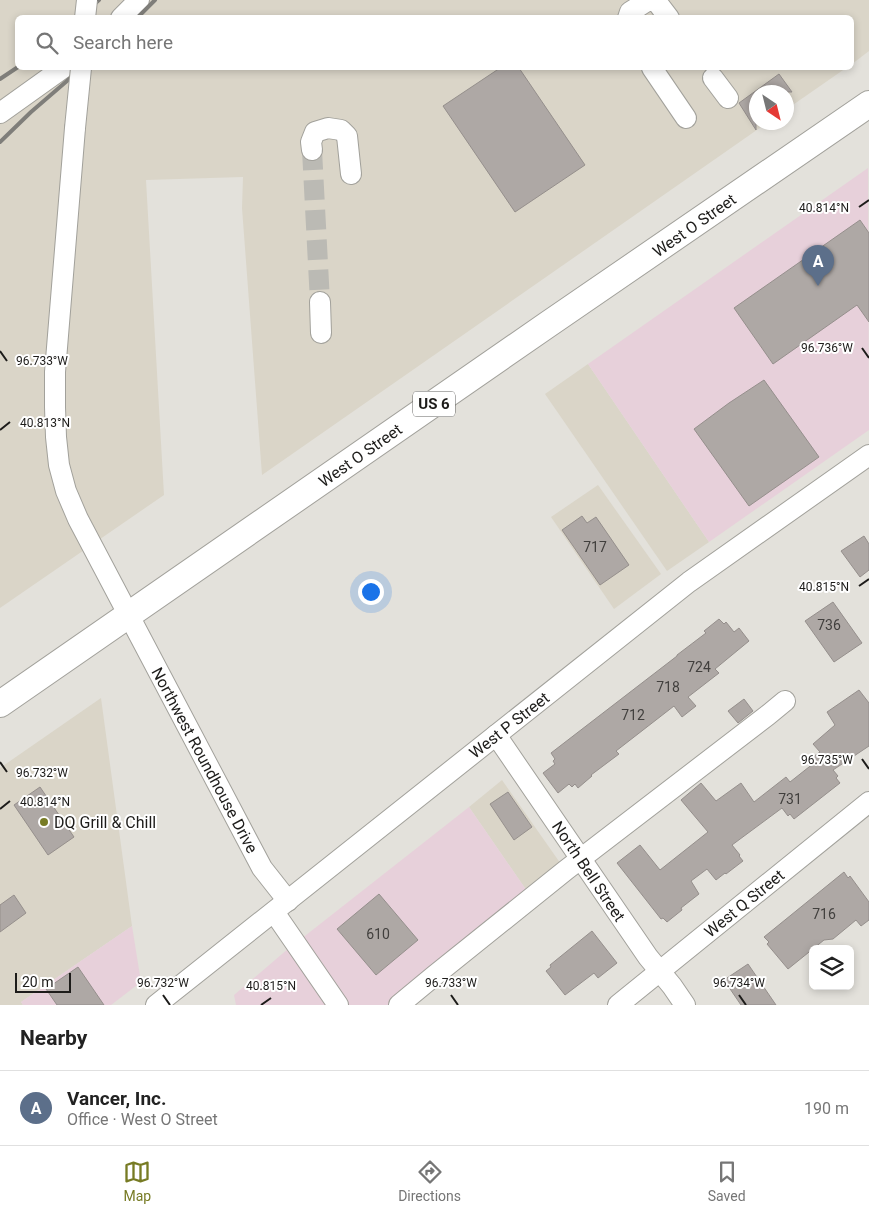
<!DOCTYPE html>
<html lang="en">
<head>
<meta charset="utf-8">
<style>
  body { margin:0; font-family:Roboto,sans-serif; background:#f6f6f6; color:#222 }
  .controls { position:absolute; right:15px; bottom:15px; display:grid; overflow:hidden; border-radius:8px; box-shadow:0 2px 8px #0003 }
  .controls button { width:45px; height:45px; display:grid; place-items:center; padding:0; border:0; border-bottom:1px solid #e0e0e0; background:#fff; color:#222; font:25px sans-serif }
  .compass { position:absolute; left:749px; top:85px; width:45px; height:45px; border-radius:50%; background:#fff; box-shadow:0 2px 8px #0003; rotate:145deg }
  .scale { position:absolute; left:15px; bottom:12px; width:56px; box-sizing:border-box; padding-left:5px; border:2px solid #1d1c1a; border-top:0; font-size:14px; line-height:18px; white-space:nowrap; color:#1d1c1a; -webkit-text-stroke:4px #fff; paint-order:stroke }
  .you { position:absolute; left:370px; top:591px; width:18px; height:18px; margin:-12px; border:4px solid #fff; border-radius:50%; background:#1a73e8; box-shadow:0 0 0 8px #1a73e833 }
  .badge { display:grid; place-items:center; width:32px; height:32px; border-radius:50%; background:#777b24; color:#fff; font-size:16px; font-weight:700 }
  .pin { position:absolute; translate:-50% -41px; filter:drop-shadow(0 1px 2px #0008) }
  .pin::after { content:''; position:absolute; top:26px; width:18px; height:15px; background:inherit; clip-path:polygon(0 0,100% 0,50% 100%) }
  .list { margin:0; padding:0; list-style:none }
  h2 { display:flex; justify-content:space-between; align-items:center; height:65px; margin:0; padding:0 20px; font-size:21px }
  h2 small { font-size:16px; font-weight:400; color:#767676 }
  .list li { display:grid; grid-template-columns:32px 1fr auto; gap:15px; align-items:center; box-sizing:border-box; height:75px; padding:0 20px; border-top:1px solid #e0e0e0 }
  .list b { display:block; font-size:19px; white-space:nowrap }
  .list p { margin:0; font-size:16px; white-space:nowrap; color:#767676 }
  .list em { font-size:16px; font-style:normal; color:#767676 }
  .icon { flex:none; width:28px; height:28px; fill:none; stroke:currentColor; stroke-width:2; stroke-linecap:round; stroke-linejoin:round }
  .map { position:relative; flex:none; width:869px; height:1005px; overflow:hidden }
  .search { position:absolute; background:#fff; box-shadow:0 2px 8px #0003; left:15px; right:15px; top:15px; height:55px; display:flex; align-items:center; gap:12px; box-sizing:border-box; padding:0 18px; border-radius:8px; color:#767676; font-size:19px }
  .sheet { height:140px; background:#fff }
  nav { display:flex; justify-content:space-around; align-items:center; box-sizing:border-box; height:70px; border-top:1px solid #e0e0e0; background:#fff; font-size:14px; color:#767676 }
  nav a { display:grid; justify-items:center; gap:2px }
  nav .on { color:#777b24 }
  .map>svg:first-child { display:block }
  .built { fill:#dad5c8 }
  .industrial { fill:#e7d0da }
  .building { fill:#aea8a5; stroke:#958f8c }
  .lines { fill:none; stroke-linecap:round; stroke-linejoin:round }
  .minor-tunnel { stroke:#bbbab4; stroke-width:20; stroke-dasharray:20 10; stroke-linecap:butt }
  .minor-casing { stroke:#a2a19b; stroke-width:22 }
  .major-casing { stroke:#a2a19b; stroke-width:28 }
  .minor { stroke:#fff; stroke-width:20 }
  .major { stroke:#fff; stroke-width:26 }
  .rail { stroke:#7f7e7a; stroke-width:4 }
  .minor-bridge-casing { stroke:#a2a19b; stroke-width:22; stroke-linecap:butt }
  .minor-bridge { stroke:#fff; stroke-width:20 }
  .ticks { fill:none; stroke:#1d1c1a; stroke-width:2 }
  .poi-dot { fill:#777b24; stroke:#fff; stroke-width:2 }
  .labels { text-anchor:middle; stroke-width:4; stroke-linejoin:round; paint-order:stroke }
  .number-label { font-size:14px; fill:#413f3d }
  .shield { fill:#fff; stroke:#61605f; stroke-width:1 }
  .shield-label { font-size:15px; font-weight:bold; fill:#1d1c1a }
  .street-label { font-size:16px; fill:#1d1c1a; stroke:#fff }
  .poi-label { font-size:16px; fill:#1d1c1a; stroke:#fff; text-anchor:start }
  .ticks-label { font-size:12px; text-anchor:middle; fill:#1d1c1a; stroke:#fff; stroke-width:4; stroke-linejoin:round; paint-order:stroke }
</style>
</head>
<body>
<div class="map">
<svg width="869" height="1005" viewBox="0 0 869 1005">
  <rect width="100%" height="100%" fill="#e3e1db"/>
  <g class="built">
    <polygon points="0,0 869,0 869,51 852,64 852,18 18,18 18,68 846,68 787,109 786,92 756,92 756,122 767,123 262,475 242,208 243,177 146,180 164,495 0,608"/>
    <polygon points="588,364 709,542 667,571 545,394"/>
    <polygon points="598,485 661,574 614,609 551,517"/>
    <polygon points="101,698 132,926 21,1002 23,1005 0,1005 0,768"/>
    <polygon points="502,780 563,867 529,894 469,807"/>
  </g>
  <g class="industrial">
    <polygon points="868,168 869,430 709,542 588,364"/>
    <polygon points="469,807 529,894 393,1005 347,1005 301,939"/>
    <polygon points="132,926 141,982 111,1005 23,1005 21,1002"/>
    <polygon points="289,948 328,1005 236,1005 234,995"/>
  </g>
  <g class="building">
    <polygon points="500,68 519,68 585,165 515,212 443,106"/>
    <polygon points="779,74 792,92 756,92 756,130 739,103"/>
    <polygon points="860,220 869,233 869,322 857,305 773,364 734,308"/>
    <polygon points="764,380 819,457 749,506 694,429 729,403"/>
    <polygon points="582,516 587,523 596,517 629,565 600,585 562,530"/>
    <polygon points="864,536 869,544 869,570 860,577 841,551"/>
    <polygon points="833,602 862,643 834,662 805,621"/>
    <polygon points="719,619 724,624 726,622 734,632 739,628 749,641 715,669 719,673 688,697 696,706 682,717 674,706 616,751 619,754 591,775 592,776 578,788 575,784 572,787 569,784 558,793 543,773 555,764 553,761 555,759 551,753 677,656 677,655 706,633 704,631"/>
    <polygon points="859,690 869,703 869,746 833,770 838,776 836,778 840,783 794,819 790,814 788,816 782,808 732,845 740,855 739,856 743,861 726,874 725,873 716,880 707,869 691,881 699,894 681,908 682,910 667,922 663,918 661,919 617,863 640,845 660,870 708,832 681,800 701,783 716,801 741,783 754,802 786,777 790,782 814,763 810,759 820,752 813,744 835,725 827,712"/>
    <polygon points="744,699 753,711 738,723 728,711"/>
    <polygon points="40,787 74,837 48,855 14,805"/>
    <polygon points="508,792 532,827 514,840 490,804"/>
    <polygon points="844,872 848,878 850,876 869,902 869,920 861,926 856,920 833,939 824,940 788,969 767,944 769,942 764,937"/>
    <polygon points="379,894 418,940 376,975 337,929"/>
    <polygon points="14,895 26,913 0,932 0,905"/>
    <polygon points="592,931 617,963 598,978 594,973 565,995 546,971 551,967 550,965"/>
    <polygon points="748,964 776,1005 741,1005 724,980"/>
    <polygon points="78,967 104,1005 57,1005 46,989"/>
  </g>
  <g class="lines">
    <polyline class="minor-tunnel" points="312,150 320,302"/>
    <g class="minor-casing">
      <g id="minor">
        <polyline points="121,18 139,0"/>
        <polyline points="628,18 630,12 647,1 656,1 669,18"/>
        <polyline points="652,68 686,118"/>
        <polyline points="713,78 728,98"/>
        <polyline points="0,113 63,68"/>
        <polyline points="75,128 55,372 55,407 56,437 59,465 66,491 78,519 262,868 288,901"/>
        <polyline points="312,150 311,142 315,132 328,128 341,130 347,136 351,174"/>
        <polyline points="320,302 321,333"/>
        <polyline points="496,735 648,957 672,986 685,1005"/>
        <polyline points="274,912 338,1005"/>
        <polyline points="156,1005 689,582 869,455"/>
        <polyline points="399,1005 434,976 566,870 768,715 785,701"/>
        <polyline points="618,1005 869,802"/>
      </g>
    </g>
    <g class="major-casing">
      <polyline id="major" points="0,704 547,325 869,104"/>
    </g>
    <use href="#minor" class="minor"/>
    <use href="#major" class="major"/>
    <g class="rail">
      <polyline points="79,18 99,0"/>
      <polyline points="137,18 155,0"/>
      <polyline points="0,79 18,67"/>
      <polyline points="0,142 31,112 82,68"/>
    </g>
    <g class="minor-bridge-casing">
      <g id="minor-bridge">
        <polyline points="85,18 87,0"/>
        <polyline points="75,128 81,68"/>
      </g>
    </g>
    <use href="#minor-bridge" class="minor-bridge"/>
  </g>
  <path class="ticks" d="M 859,207 L 869,200M 862,348 L 869,358M 0,351 L 7,361M 0,430 L 10,422M 859,586 L 869,579M 862,759 L 869,769M 0,762 L 7,772M 0,809 L 10,801M 163,995 L 170,1005M 451,995 L 458,1005M 739,995 L 746,1005M 261,1005 L 271,998"/>
  <circle class="poi-dot" cx="44" cy="822" r="5"/>
  <g class="labels">
    <g class="number-label">
      <text x="595" y="552">717</text>
      <text x="829" y="630">736</text>
      <text x="699" y="672">724</text>
      <text x="668" y="692">718</text>
      <text x="633" y="720">712</text>
      <text x="790" y="804">731</text>
      <text x="824" y="919">716</text>
      <text x="378" y="939">610</text>
    </g>
    <rect class="shield" x="413" y="391.5" width="42" height="25" rx="4"/>
    <g class="shield-label">
      <text x="434" y="409">US 6</text>
    </g>
    <g class="street-label">
      <text transform="translate(694 225) rotate(-35)" y="6">West O Street</text>
      <text transform="translate(360 455) rotate(-35)" y="6">West O Street</text>
      <text transform="translate(509 725) rotate(-38)" y="6">West P Street</text>
      <text transform="translate(205 760) rotate(62)" y="6">Northwest Roundhouse Drive</text>
      <text transform="translate(589 871) rotate(56)" y="6">North Bell Street</text>
      <text transform="translate(744 903) rotate(-39)" y="6">West Q Street</text>
    </g>
    <g class="poi-label">
      <text x="54" y="828">DQ Grill &amp; Chill</text>
    </g>
  </g>
  <g class="ticks-label">
    <text x="824" y="212">40.814°N</text>
    <text x="827" y="352">96.736°W</text>
    <text x="42" y="365">96.733°W</text>
    <text x="45" y="427">40.813°N</text>
    <text x="824" y="591">40.815°N</text>
    <text x="827" y="764">96.735°W</text>
    <text x="42" y="777">96.732°W</text>
    <text x="45" y="806">40.814°N</text>
    <text x="163" y="987">96.732°W</text>
    <text x="451" y="987">96.733°W</text>
    <text x="739" y="987">96.734°W</text>
    <text x="271" y="990">40.815°N</text>
  </g>
</svg>
<div class="controls">
<button><svg class="icon" aria-label="layers" viewBox="0 0 24 24"><path d="M12 4l9 5-9 5-9-5zM3 14l9 5 9-5"/></svg></button>
</div>
<svg class="compass" viewBox="-18 -18 36 36"><path d="M0-13l5 13h-10z" fill="#e53935"/><path d="M0 13l5-13h-10z" fill="#767676"/></svg>
<div class="scale">20 m</div>
<div class="you"></div>
<div class="pin badge" style="left:818px;top:286px;background:#5c6f8a">A</div>
<div class="search"><svg class="icon" aria-label="search" viewBox="0 0 24 24"><circle cx="10" cy="10" r="6"/><path d="M15 15l6 6"/></svg>Search here</div>
</div>
<section class="sheet">
<h2>Nearby<small></small></h2>
<ul class="list">
<li><span class="badge" style="background:#5c6f8a">A</span><div><b>Vancer, Inc.</b><p>Office · West O Street</p></div><em>190 m</em></li>
</ul>
</section>
<nav>
<a class="on"><svg class="icon" aria-label="map" viewBox="0 0 24 24"><path d="M3 6l6-2 6 2 6-2v14l-6 2-6-2-6 2zM9 4v14M15 6v14"/></svg>Map</a>
<a><svg class="icon" aria-label="directions" viewBox="0 0 24 24"><path d="M12 3l9 9-9 9-9-9zM9 14v-3h6M13 9l2 2-2 2"/></svg>Directions</a>
<a><svg class="icon" aria-label="saved" viewBox="0 0 24 24"><path d="M7 4h10v16l-5-4-5 4z"/></svg>Saved</a>
</nav>
</body>
</html>
